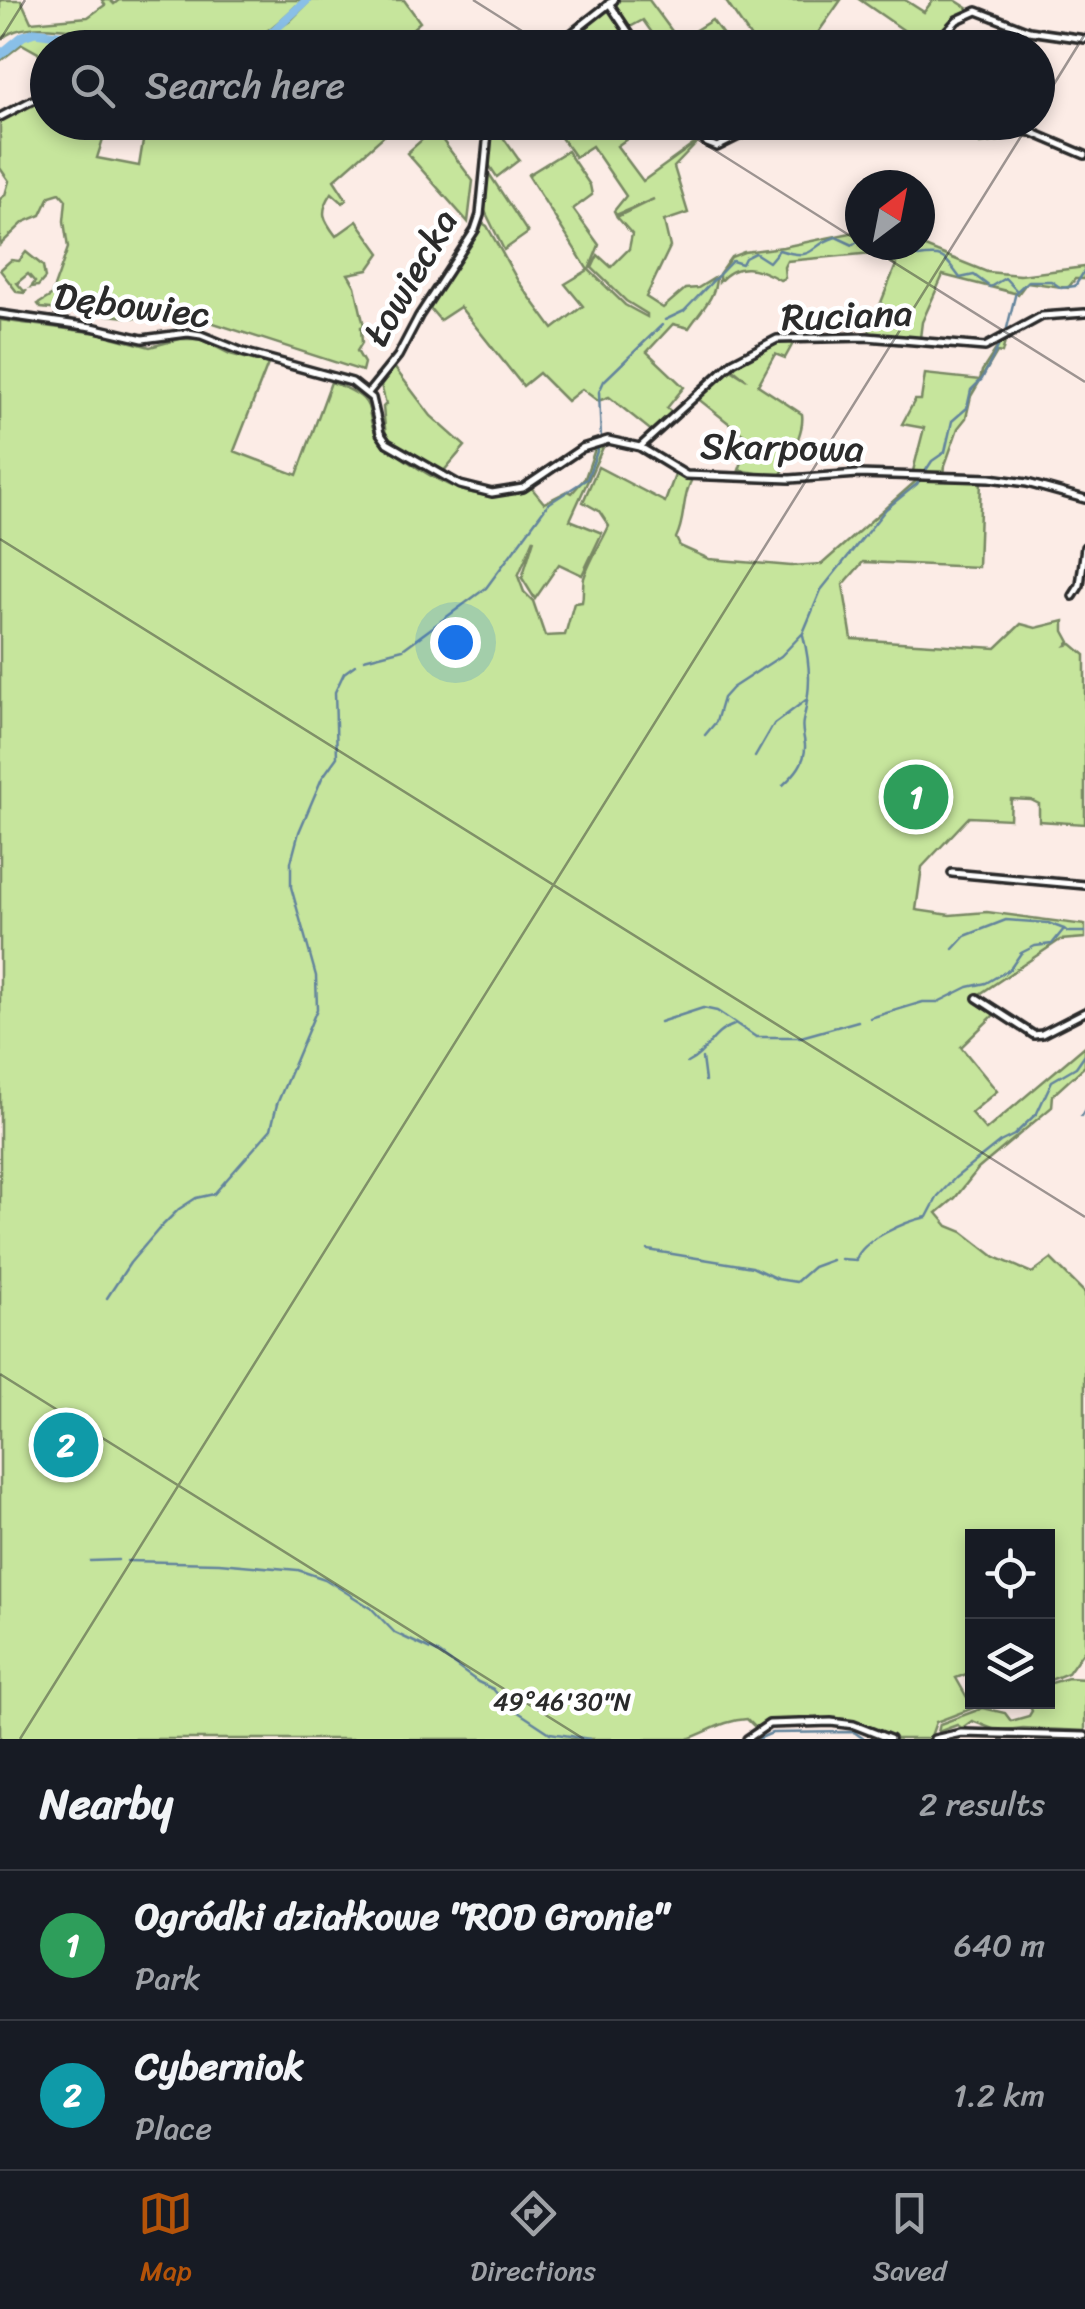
<!DOCTYPE html>
<html lang="en">
<head>
<meta charset="utf-8">
<style>
  body { margin:0; font-family:Sriracha,sans-serif; background:#20242c; color:#f1f3f6 }
  .controls { position:absolute; right:30px; bottom:30px; display:grid; overflow:hidden; border-radius:0px; box-shadow:0 5px 15px #0003 }
  .controls button { width:90px; height:90px; display:grid; place-items:center; padding:0; border:0; border-bottom:2px solid #363941; background:#171b24; color:#f1f3f6; font:50px sans-serif }
  .compass { position:absolute; left:845px; top:170px; width:90px; height:90px; border-radius:50%; background:#171b24; box-shadow:0 5px 15px #0003; rotate:32deg }
  .you { position:absolute; left:455px; top:642px; width:35px; height:35px; margin:-25px; border:8px solid #fff; border-radius:50%; background:#1a73e8; box-shadow:0 0 0 15px #1a73e833 }
  .badge { display:grid; place-items:center; width:65px; height:65px; border-radius:50%; background:#b45309; color:#fff; font-size:32px; font-weight:700 }
  .pin { position:absolute; translate:-50% -50%; border:5px solid #fff; box-shadow:0 2px 10px #0006 }
  .list { margin:0; padding:0; list-style:none }
  h2 { display:flex; justify-content:space-between; align-items:center; height:130px; margin:0; padding:0 40px; font-size:42px }
  h2 small { font-size:32px; font-weight:400; color:#9ea1a6 }
  .list li { display:grid; grid-template-columns:65px 1fr auto; gap:30px; align-items:center; box-sizing:border-box; height:150px; padding:0 40px; border-top:2px solid #363941 }
  .list b { display:block; font-size:38px; white-space:nowrap }
  .list p { margin:0; font-size:32px; white-space:nowrap; color:#9ea1a6 }
  .list em { font-size:32px; font-style:normal; color:#9ea1a6 }
  .icon { flex:none; width:55px; height:55px; fill:none; stroke:currentColor; stroke-width:2; stroke-linecap:round; stroke-linejoin:round }
  .map { position:relative; flex:none; width:1085px; height:1739px; overflow:hidden }
  .search { position:absolute; background:#171b24; box-shadow:0 5px 15px #0003; left:30px; right:30px; top:30px; height:110px; display:flex; align-items:center; gap:25px; box-sizing:border-box; padding:0 35px; border-radius:55px; color:#9ea1a6; font-size:38px }
  .sheet { height:430px; background:#171b24 }
  nav { display:flex; justify-content:space-around; align-items:center; box-sizing:border-box; height:140px; border-top:2px solid #363941; background:#171b24; font-size:28px; color:#9ea1a6 }
  nav a { display:grid; justify-items:center; gap:5px }
  nav .on { color:#b45309 }
  .map>svg:first-child { display:block }
  .green { fill:#c6e59c; stroke:#788864; stroke-width:2.5 }
  .lines { fill:none; stroke-linecap:round; stroke-linejoin:round }
  .stream { stroke:#63849c; stroke-width:2.5 }
  .river { stroke:#89bfe7; stroke-width:9 }
  .minor-casing { stroke:#2b2b2b; stroke-width:12 }
  .minor { stroke:#fff; stroke-width:5 }
  .ticks { fill:none; stroke:#2b2b2b; stroke-width:2.5; stroke-opacity:0.45 }
  .labels { text-anchor:middle; stroke-width:9; stroke-linejoin:round; paint-order:stroke }
  .street-label { font-size:38px; fill:#2b2b2b; stroke:#fff }
  .ticks-label { font-size:25px; text-anchor:middle; fill:#2b2b2b; stroke:#fff; stroke-width:9; stroke-linejoin:round; paint-order:stroke }
</style>
</head>
<body>
<div class="map">
<svg width="1085" height="1739" viewBox="0 0 1085 1739">
  <rect width="100%" height="100%" fill="#fcece6"/>
  <filter id="ink" filterUnits="userSpaceOnUse"><feTurbulence type="fractalNoise" baseFrequency=".01" numOctaves="2"/><feDisplacementMap in="SourceGraphic" scale="20" xChannelSelector="R" yChannelSelector="G"/><feConvolveMatrix kernelMatrix="1 2 1 2 8 2 1 2 1" color-interpolation-filters="sRGB"/></filter>
  <g filter="url(#ink)">
    <g class="green">
      <path d="M 0,0 L 21,0 L 31,22 L 88,17 L 105,5 L 102,0 L 110,0 L 114,4 L 119,0 L 302,0 C 284,17 264,37 240,46 C 182,66 33,0 0,41 Z"/>
      <polygon points="311,0 404,0 420,22 402,38 410,47 251,47 290,21"/>
      <polygon points="617,0 649,0 677,38 662,47 643,20 628,28 612,5"/>
      <polygon points="725,0 841,0 808,47 758,48"/>
      <polygon points="860,0 905,0 924,12 933,0 955,0 969,9 928,47"/>
      <polygon points="609,6 625,29 601,48 588,47 577,31"/>
      <polygon points="712,20 732,47 668,47"/>
      <polygon points="34,34 134,47 48,48 47,73 38,53 22,44 0,61 19,40"/>
      <path d="M 47,95 L 48,122 L 108,123 L 97,158 L 139,166 L 146,123 L 374,123 L 385,135 L 334,180 L 347,200 L 343,203 L 332,193 C 319,212 323,219 336,236 L 357,221 L 380,253 L 368,270 L 348,274 L 355,286 L 364,326 L 361,327 L 362,343 L 357,351 L 364,363 L 362,371 L 195,317 L 146,319 L 41,308 L 38,304 L 51,296 L 68,248 L 64,221 L 66,200 L 60,193 L 50,196 L 41,215 L 24,222 L 0,245 L 0,199 L 5,195 L 9,181 L 0,168 L 0,119 Z"/>
      <polygon points="493,123 519,160 497,177 487,162"/>
      <path d="M 570,123 L 636,123 L 641,129 L 617,146 L 643,181 L 701,139 L 674,167 L 688,213 L 664,221 L 670,247 L 646,297 L 663,308 L 685,289 L 698,288 L 716,277 C 716,298 700,311 689,328 L 673,324 L 647,352 L 684,387 L 667,408 L 675,415 L 654,433 L 609,397 L 598,401 L 582,389 L 567,401 L 539,373 L 523,386 L 460,307 L 440,320 L 428,306 L 482,223 L 487,226 L 518,281 L 553,329 L 583,306 L 565,284 L 588,270 L 528,175 L 567,151 L 590,185 L 592,195 L 573,209 L 599,245 L 589,270 L 625,305 L 647,317 L 647,314 L 626,301 L 592,268 L 598,255 L 611,267 L 629,249 L 632,234 L 617,217 L 654,199 L 616,215 L 614,211 L 626,196 L 592,146 L 575,157 L 557,132 Z"/>
      <polygon points="967,123 1028,123 1031,130 1000,131 999,141 980,144"/>
      <polygon points="434,129 473,181 468,222 407,153"/>
      <polygon points="486,169 528,233 504,250 484,209"/>
      <path d="M 860,231 L 860,245 L 920,245 L 987,272 L 1020,275 L 1085,267 L 1085,279 L 1075,279 L 1068,288 L 1027,282 L 1018,294 L 943,275 L 922,322 L 920,338 L 868,335 L 896,265 L 873,253 L 787,261 L 784,267 L 785,278 L 780,280 C 757,267 737,261 719,282 L 719,274 L 731,257 L 744,252 L 783,247 Z"/>
      <polygon points="26,252 43,266 45,278 38,286 31,287 35,282 28,274 17,283 24,291 27,290 24,293 17,292 0,270 11,260 19,261"/>
      <path d="M 0,320 L 97,333 L 150,347 L 180,339 L 200,339 L 230,354 L 268,364 L 234,451 L 297,475 L 331,382 C 389,403 356,411 383,444 C 424,473 479,515 530,486 L 544,503 L 568,491 L 572,493 L 585,478 L 597,443 L 602,442 L 604,445 L 570,520 L 602,533 L 582,575 L 559,564 L 535,599 L 522,578 L 534,539 L 518,576 L 524,592 L 533,601 L 545,636 L 565,635 L 574,603 L 582,602 C 584,593 582,587 584,578 C 590,560 601,543 609,526 L 599,511 L 583,502 L 598,467 L 665,502 L 675,475 L 692,479 C 681,499 686,519 676,538 L 680,546 L 709,559 L 791,566 L 822,564 L 917,480 L 981,480 L 978,567 L 863,562 L 843,585 L 852,639 L 996,648 L 1021,624 L 1036,628 L 1064,621 L 1064,631 L 1070,642 L 1067,645 L 1072,644 L 1085,655 L 1085,824 L 1039,821 L 1039,804 L 1031,800 L 1011,799 L 1010,819 L 969,817 L 922,867 L 916,910 L 950,915 L 987,912 L 1085,925 L 1085,938 L 1060,940 L 974,998 L 996,1013 L 961,1047 L 997,1091 L 971,1113 L 986,1130 L 1085,1046 L 1085,1066 L 1053,1095 L 1052,1107 L 978,1169 L 955,1198 L 937,1213 L 948,1226 L 963,1232 L 995,1257 L 1032,1273 L 1051,1259 L 1085,1293 L 1085,1649 L 1068,1673 L 1048,1681 L 1048,1536 L 972,1536 L 972,1672 L 956,1678 L 973,1708 L 936,1722 L 930,1739 L 894,1739 L 846,1721 L 777,1721 L 756,1728 L 747,1719 C 723,1720 707,1733 687,1739 L 0,1739 Z"/>
      <path d="M 796,338 L 785,358 L 775,354 L 758,385 L 802,414 C 805,433 788,459 780,477 L 739,470 L 750,440 L 697,398 L 728,368 L 747,380 L 730,366 L 777,340 Z"/>
      <polygon points="1002,340 1005,342 1002,353 997,352 971,396 966,418 958,428 945,465 944,476 912,475 924,428 902,424 915,400 921,400 925,374 980,380 982,371"/>
      <polygon points="394,367 431,416 465,446 442,473 386,438 383,407 386,404 381,385"/>
      <polygon points="1068,1678 1085,1679 1085,1731 1023,1728 998,1731 972,1721 962,1728 957,1725 938,1732 940,1724 983,1708 1005,1713 1011,1721 1029,1716 1032,1711 1028,1702 1048,1702 1048,1684"/>
    </g>
    <g class="lines">
      <g class="stream">
        <path d="M 910,245 L 918,257 C 945,253 944,257 960,278 L 974,275 L 990,287 L 1005,278 L 1017,291 L 1028,281 L 1051,281 L 1061,288 L 1075,286 L 1085,270"/>
        <path d="M 665,320 L 684,311 L 732,261 L 742,264 L 745,258 L 755,253 L 769,262 L 779,250 C 818,262 806,246 836,237 L 853,245 L 860,240"/>
        <polyline points="1006,332 1016,292"/>
        <polyline points="601,439 599,392 604,381 662,325"/>
        <polyline points="364,659 403,649 486,588 548,504 587,479 599,446"/>
        <polyline points="705,735 716,722 723,698 732,688 781,656 803,633 821,590 886,509 917,484 932,461 945,452 952,421 967,408 971,390 982,379 1000,343"/>
        <polyline points="755,757 774,724 806,700"/>
        <path d="M 783,785 C 795,774 806,762 805,745 C 804,736 801,729 803,721 C 811,689 811,667 803,635"/>
        <polyline points="953,949 965,936 1006,920 1048,923 1064,929"/>
        <polyline points="870,1018 923,1002 938,1002 968,987 986,983 1010,969 1021,953 1035,946 1052,944 1064,929 1068,932 1085,932"/>
        <polyline points="660,1022 703,1008 717,1011 756,1037 801,1037 858,1021"/>
        <polyline points="702,1058 705,1081"/>
        <path d="M 687,1063 C 709,1052 710,1033 734,1025"/>
        <polyline points="1081,1116 1085,1109"/>
        <polyline points="648,1250 752,1267 777,1279 796,1282 813,1267 832,1260"/>
        <path d="M 841,1259 L 856,1260 C 861,1240 907,1221 927,1217 L 938,1196 L 955,1178 L 1000,1142 L 1014,1135 L 1037,1113 L 1052,1081 L 1076,1067 L 1085,1054"/>
        <polyline points="107,1298 130,1263 158,1230 179,1209 196,1198 214,1194 271,1129 277,1104 317,1009 316,976 291,887 291,862 299,832 322,778 337,757 335,692 344,673 355,665"/>
        <polyline points="90,1561 118,1560"/>
        <polyline points="127,1561 219,1563 298,1570 325,1579 371,1608 395,1633 438,1653 478,1682 493,1689 506,1704 550,1733 590,1739"/>
        <polyline points="758,1739 772,1733 854,1732 864,1739"/>
      </g>
      <g class="river">
        <polyline points="246,48 271,33 307,0"/>
        <polyline points="0,55 23,36 35,32 153,48"/>
      </g>
      <g class="minor-casing">
        <g id="minor">
          <polyline points="609,3 639,48"/>
          <polyline points="553,48 614,0"/>
          <polyline points="931,48 957,20 977,11 1029,31 1085,39"/>
          <polyline points="0,117 48,92"/>
          <polyline points="692,122 707,143 717,147 747,132 800,122"/>
          <polyline points="1011,130 1031,132 1085,155"/>
          <polyline points="0,314 92,327 143,339 188,333 201,335 243,352 352,382 372,398 380,433 387,443 460,485 492,493 523,488 582,448 608,440 640,447 686,475 790,479 858,474 990,478 1027,483 1085,499"/>
          <polyline points="368,393 398,356 419,316 475,230 480,215 489,122"/>
          <polyline points="641,446 733,362 777,339 867,337 985,347 1042,316 1085,313"/>
          <polyline points="1073,596 1080,585 1085,547"/>
          <polyline points="952,873 1085,885"/>
          <polyline points="977,998 1034,1035 1042,1034 1085,1012"/>
          <polyline points="747,1739 769,1724 831,1722 854,1725 890,1739"/>
          <polyline points="934,1739 961,1733 1085,1736"/>
        </g>
      </g>
      <use href="#minor" class="minor"/>
    </g>
  </g>
  <path class="ticks" d="M 473,0 L 549,48M 0,40 L 25,0M 1038,110 L 1085,34M 670,122 L 860,242M 866,245 L 1085,382M 0,539 L 1085,1217M 0,1374 L 584,1739M 20,1739 L 1030,122"/>
  <g class="labels">
    <g class="street-label">
      <text transform="translate(410 277) rotate(-60)" y="13">Łowiecka</text>
      <text transform="translate(132 305) rotate(7)" y="13">Dębowiec</text>
      <text transform="translate(847 315) rotate(-2)" y="13">Ruciana</text>
      <text transform="translate(782 447) rotate(1)" y="13">Skarpowa</text>
    </g>
  </g>
  <g class="ticks-label">
    <text x="562" y="1710">49°46'30"N</text>
  </g>
</svg>
<div class="controls">
<button><svg class="icon" aria-label="locate" viewBox="0 0 24 24"><circle cx="12" cy="12" r="6"/><path d="M12 2v4M12 18v4M2 12h4M18 12h4"/></svg></button>
<button><svg class="icon" aria-label="layers" viewBox="0 0 24 24"><path d="M12 4l9 5-9 5-9-5zM3 14l9 5 9-5"/></svg></button>
</div>
<svg class="compass" viewBox="-18 -18 36 36"><path d="M0-13l5 13h-10z" fill="#e53935"/><path d="M0 13l5-13h-10z" fill="#9ea1a6"/></svg>
<div class="you"></div>
<div class="pin badge" style="left:916px;top:797px;background:#2e9e5b">1</div>
<div class="pin badge" style="left:66px;top:1445px;background:#0f9aa8">2</div>
<div class="search"><svg class="icon" aria-label="search" viewBox="0 0 24 24"><circle cx="10" cy="10" r="6"/><path d="M15 15l6 6"/></svg>Search here</div>
</div>
<section class="sheet">
<h2>Nearby<small>2 results</small></h2>
<ul class="list">
<li><span class="badge" style="background:#2e9e5b">1</span><div><b>Ogródki działkowe &quot;ROD Gronie&quot;</b><p>Park</p></div><em>640 m</em></li>
<li><span class="badge" style="background:#0f9aa8">2</span><div><b>Cyberniok</b><p>Place</p></div><em>1.2 km</em></li>
</ul>
</section>
<nav>
<a class="on"><svg class="icon" aria-label="map" viewBox="0 0 24 24"><path d="M3 6l6-2 6 2 6-2v14l-6 2-6-2-6 2zM9 4v14M15 6v14"/></svg>Map</a>
<a><svg class="icon" aria-label="directions" viewBox="0 0 24 24"><path d="M12 3l9 9-9 9-9-9zM9 14v-3h6M13 9l2 2-2 2"/></svg>Directions</a>
<a><svg class="icon" aria-label="saved" viewBox="0 0 24 24"><path d="M7 4h10v16l-5-4-5 4z"/></svg>Saved</a>
</nav>
</body>
</html>
